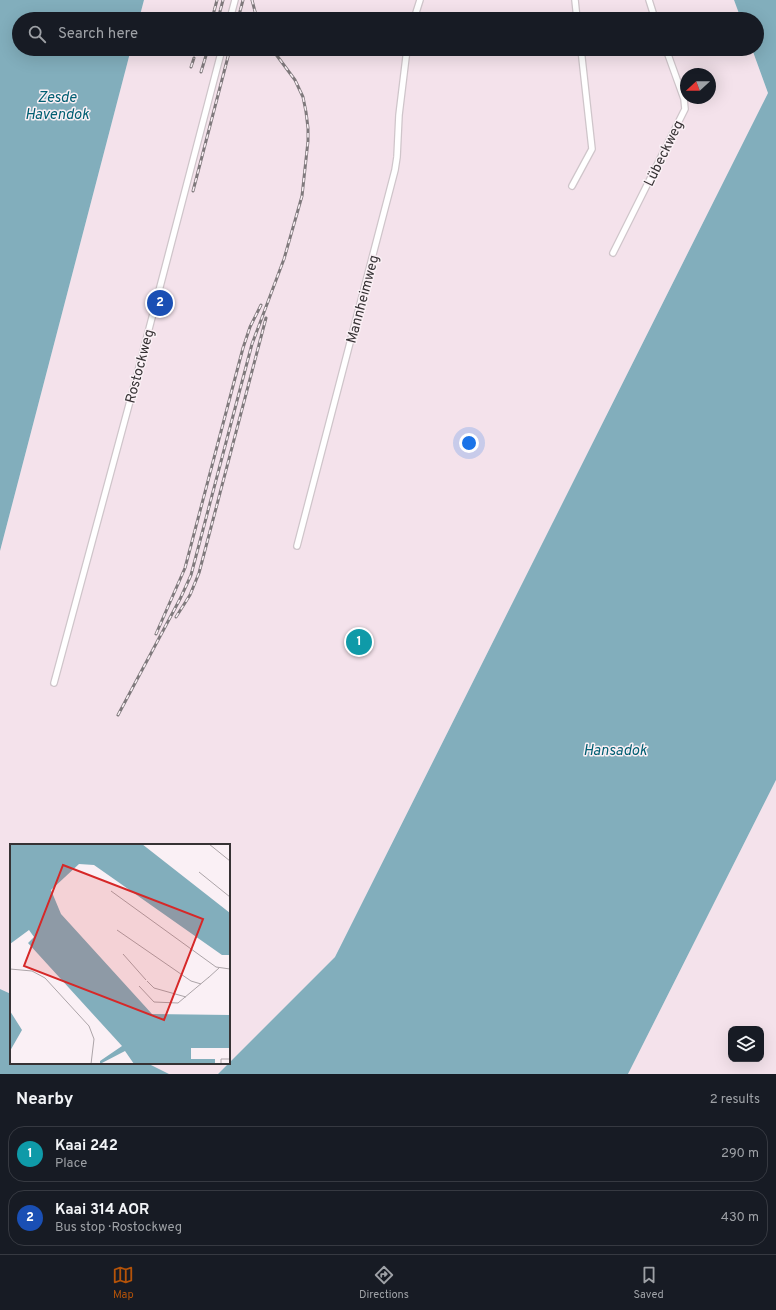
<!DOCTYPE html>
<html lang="en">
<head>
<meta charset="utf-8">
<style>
  body { margin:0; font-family:Overpass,sans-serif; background:#242831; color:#f1f3f6 }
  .controls { position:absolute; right:12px; bottom:12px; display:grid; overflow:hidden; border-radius:8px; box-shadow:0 4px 16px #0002 }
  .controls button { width:36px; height:36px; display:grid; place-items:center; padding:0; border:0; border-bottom:1px solid #363941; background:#171b24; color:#f1f3f6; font:20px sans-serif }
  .compass { position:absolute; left:680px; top:68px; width:36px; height:36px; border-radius:50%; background:#171b24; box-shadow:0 4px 16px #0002; rotate:249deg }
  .you { position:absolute; left:469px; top:443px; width:14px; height:14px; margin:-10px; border:3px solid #fff; border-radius:50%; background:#1a73e8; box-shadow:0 0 0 6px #1a73e833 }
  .badge { display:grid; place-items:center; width:26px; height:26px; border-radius:50%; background:#b45309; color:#fff; font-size:13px; font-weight:700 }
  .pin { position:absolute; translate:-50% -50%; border:2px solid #fff; box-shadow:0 1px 4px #0006 }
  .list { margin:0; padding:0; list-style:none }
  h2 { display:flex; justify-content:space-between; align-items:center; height:52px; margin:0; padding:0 16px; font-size:17px }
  h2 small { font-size:13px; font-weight:400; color:#9ea1a6 }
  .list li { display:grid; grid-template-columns:26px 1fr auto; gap:12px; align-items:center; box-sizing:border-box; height:56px; margin:0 8px 8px; padding:0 8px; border:1px solid #363941; border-radius:16px }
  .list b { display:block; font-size:15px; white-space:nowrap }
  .list p { margin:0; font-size:13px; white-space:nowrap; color:#9ea1a6 }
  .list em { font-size:13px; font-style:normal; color:#9ea1a6 }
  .icon { flex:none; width:22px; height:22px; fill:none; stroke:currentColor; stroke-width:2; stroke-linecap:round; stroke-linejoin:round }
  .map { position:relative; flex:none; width:776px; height:1074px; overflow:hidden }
  .search { position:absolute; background:#171b24; box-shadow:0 4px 16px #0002; left:12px; right:12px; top:12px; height:44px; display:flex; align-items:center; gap:10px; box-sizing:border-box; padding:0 14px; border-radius:22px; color:#9ea1a6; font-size:15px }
  .sheet { height:180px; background:#171b24 }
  nav { display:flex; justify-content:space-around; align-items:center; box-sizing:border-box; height:56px; border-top:1px solid #363941; background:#171b24; font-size:11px; color:#9ea1a6 }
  nav a { display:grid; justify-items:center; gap:2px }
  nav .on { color:#b45309 }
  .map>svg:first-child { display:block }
  .built { fill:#f4e2eb; fill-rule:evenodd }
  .water { fill:#82aebc }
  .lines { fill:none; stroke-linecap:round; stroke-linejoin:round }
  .minor-casing { stroke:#cfc5ca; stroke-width:8 }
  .minor { stroke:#fff; stroke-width:5.5 }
  .rail-casing { stroke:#7f797c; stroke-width:3 }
  .rail { stroke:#faf0f5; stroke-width:1.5; stroke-dasharray:4.5; stroke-linecap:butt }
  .labels { text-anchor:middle; stroke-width:3; stroke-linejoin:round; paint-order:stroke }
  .street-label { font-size:14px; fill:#363234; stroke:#faf0f5 }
  .water-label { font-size:15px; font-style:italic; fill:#005e72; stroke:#faf0f5 }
  .inset-road { fill:none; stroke:#aca4a8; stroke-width:1 }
  .view { fill:#d62828; fill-opacity:0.15; stroke:#d62828; stroke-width:2 }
  .inset-edge { fill:none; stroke:#363234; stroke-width:2 }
</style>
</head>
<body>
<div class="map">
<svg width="776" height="1074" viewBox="0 0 776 1074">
  <rect width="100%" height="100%" fill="#faf0f5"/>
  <g class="built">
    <polygon points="144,0 734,0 741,19 139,19"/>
    <path d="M 131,49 L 752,49 L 768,93 L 335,957 L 229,1063 L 229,845 L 11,845 L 11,994 L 0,989 L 0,551 ZM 686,74 L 710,74 L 710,98 L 686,98 Z"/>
    <path d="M 776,780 L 776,1074 L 628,1074 ZM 731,1029 L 761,1029 L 761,1059 L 731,1059 Z"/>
    <polygon points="147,1063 229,1063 218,1074 169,1074"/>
  </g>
  <g class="water">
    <polygon points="0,0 144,0 139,19 19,19 19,49 131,49 0,551"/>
    <polygon points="734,0 776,0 776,780 628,1074 218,1074 335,957 768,93 752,49 757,49 757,19 741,19"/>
    <polygon points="0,989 11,994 11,1063 147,1063 169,1074 0,1074"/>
  </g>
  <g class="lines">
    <g class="minor-casing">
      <g id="minor">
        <polyline points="575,0 577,19"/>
        <polyline points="649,0 655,19"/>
        <polyline points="230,19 235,0"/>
        <polyline points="414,19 420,0"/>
        <polyline points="572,186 592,149 581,49"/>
        <polyline points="613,253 685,109 684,99 666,49"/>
        <polyline points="297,546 395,170 397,157 399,115 407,49"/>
        <polyline points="54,683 137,375 222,49"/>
      </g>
    </g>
    <use href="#minor" class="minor"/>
    <g class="rail-casing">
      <g id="rail">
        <polyline points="252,0 257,19"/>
        <polyline points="212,19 217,0"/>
        <polyline points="218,19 223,0"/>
        <polyline points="238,19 243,0"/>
        <polyline points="191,67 194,58"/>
        <polyline points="201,72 208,49"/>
        <polyline points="193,191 230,49"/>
        <polyline points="176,617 190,595 199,573 266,318"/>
        <polyline points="156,634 185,568 243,348 250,327 261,305"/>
        <polyline points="118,715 180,599 191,575 252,344 284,259 302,196 308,141 308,128 306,112 303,97 295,80 272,49"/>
      </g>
    </g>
    <use href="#rail" class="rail"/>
  </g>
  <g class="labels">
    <g class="street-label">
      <text transform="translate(663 153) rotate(-64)" y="5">Lübeckweg</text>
      <text transform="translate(362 299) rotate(-75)" y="5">Mannheimweg</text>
      <text transform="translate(139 366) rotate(-75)" y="5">Rostockweg</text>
    </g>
    <g class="water-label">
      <text x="57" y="102">Zesde<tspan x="57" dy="17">Havendok</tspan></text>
      <text x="615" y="755">Hansadok</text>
    </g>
  </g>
  <g transform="translate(10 844)">
    <rect width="220" height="220" fill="#faf0f5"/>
    <path d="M 0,0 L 132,0 L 220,69 L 220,111 L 212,111 L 84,21 L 69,20 L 41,46 L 51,70 L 142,170 L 220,171 L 220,204 L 181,204 L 181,215 L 205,215 L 205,220 L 124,220 L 115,207 L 90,220 L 90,217 L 112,202 L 18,99 L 24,93 L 19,86 L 0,100 ZM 0,167 L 12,186 L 0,207 Z" fill="#82aebc"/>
    <path class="inset-road" d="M 199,0 L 220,17M 189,28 L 220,53M 101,47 L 206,123 L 220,125M 107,86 L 181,137 L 191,140M 113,110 L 136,136M 0,125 L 22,127 L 35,134 L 79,182 L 84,195 L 81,220M 198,134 L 209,124M 137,137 L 144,144 L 176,153M 129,142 L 144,158 L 168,159 L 199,133M 211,220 L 211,215 L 220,215"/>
    <path class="view" d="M 53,21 L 193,75 L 154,176 L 14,122 Z"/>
    <rect width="220" height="220" class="inset-edge"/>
  </g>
</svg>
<div class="controls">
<button><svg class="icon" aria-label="layers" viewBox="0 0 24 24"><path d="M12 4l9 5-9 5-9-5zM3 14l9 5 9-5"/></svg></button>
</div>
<svg class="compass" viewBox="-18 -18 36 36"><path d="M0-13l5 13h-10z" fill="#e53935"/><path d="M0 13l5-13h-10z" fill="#9ea1a6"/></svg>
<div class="you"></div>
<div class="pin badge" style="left:359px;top:642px;background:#0f9aa8">1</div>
<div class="pin badge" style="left:160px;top:303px;background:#1a4fb4">2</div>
<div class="search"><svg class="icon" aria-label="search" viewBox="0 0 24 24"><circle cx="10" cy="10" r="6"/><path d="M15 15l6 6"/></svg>Search here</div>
</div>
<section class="sheet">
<h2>Nearby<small>2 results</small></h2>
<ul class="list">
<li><span class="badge" style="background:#0f9aa8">1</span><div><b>Kaai 242</b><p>Place</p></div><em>290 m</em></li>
<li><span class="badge" style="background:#1a4fb4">2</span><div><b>Kaai 314 AOR</b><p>Bus stop · Rostockweg</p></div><em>430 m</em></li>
</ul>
</section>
<nav>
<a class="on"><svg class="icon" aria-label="map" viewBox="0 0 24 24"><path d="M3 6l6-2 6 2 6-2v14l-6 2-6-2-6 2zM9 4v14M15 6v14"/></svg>Map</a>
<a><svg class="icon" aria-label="directions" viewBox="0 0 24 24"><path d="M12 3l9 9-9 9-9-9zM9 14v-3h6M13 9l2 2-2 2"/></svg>Directions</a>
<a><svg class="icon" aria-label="saved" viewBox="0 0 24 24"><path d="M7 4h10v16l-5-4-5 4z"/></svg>Saved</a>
</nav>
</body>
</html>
